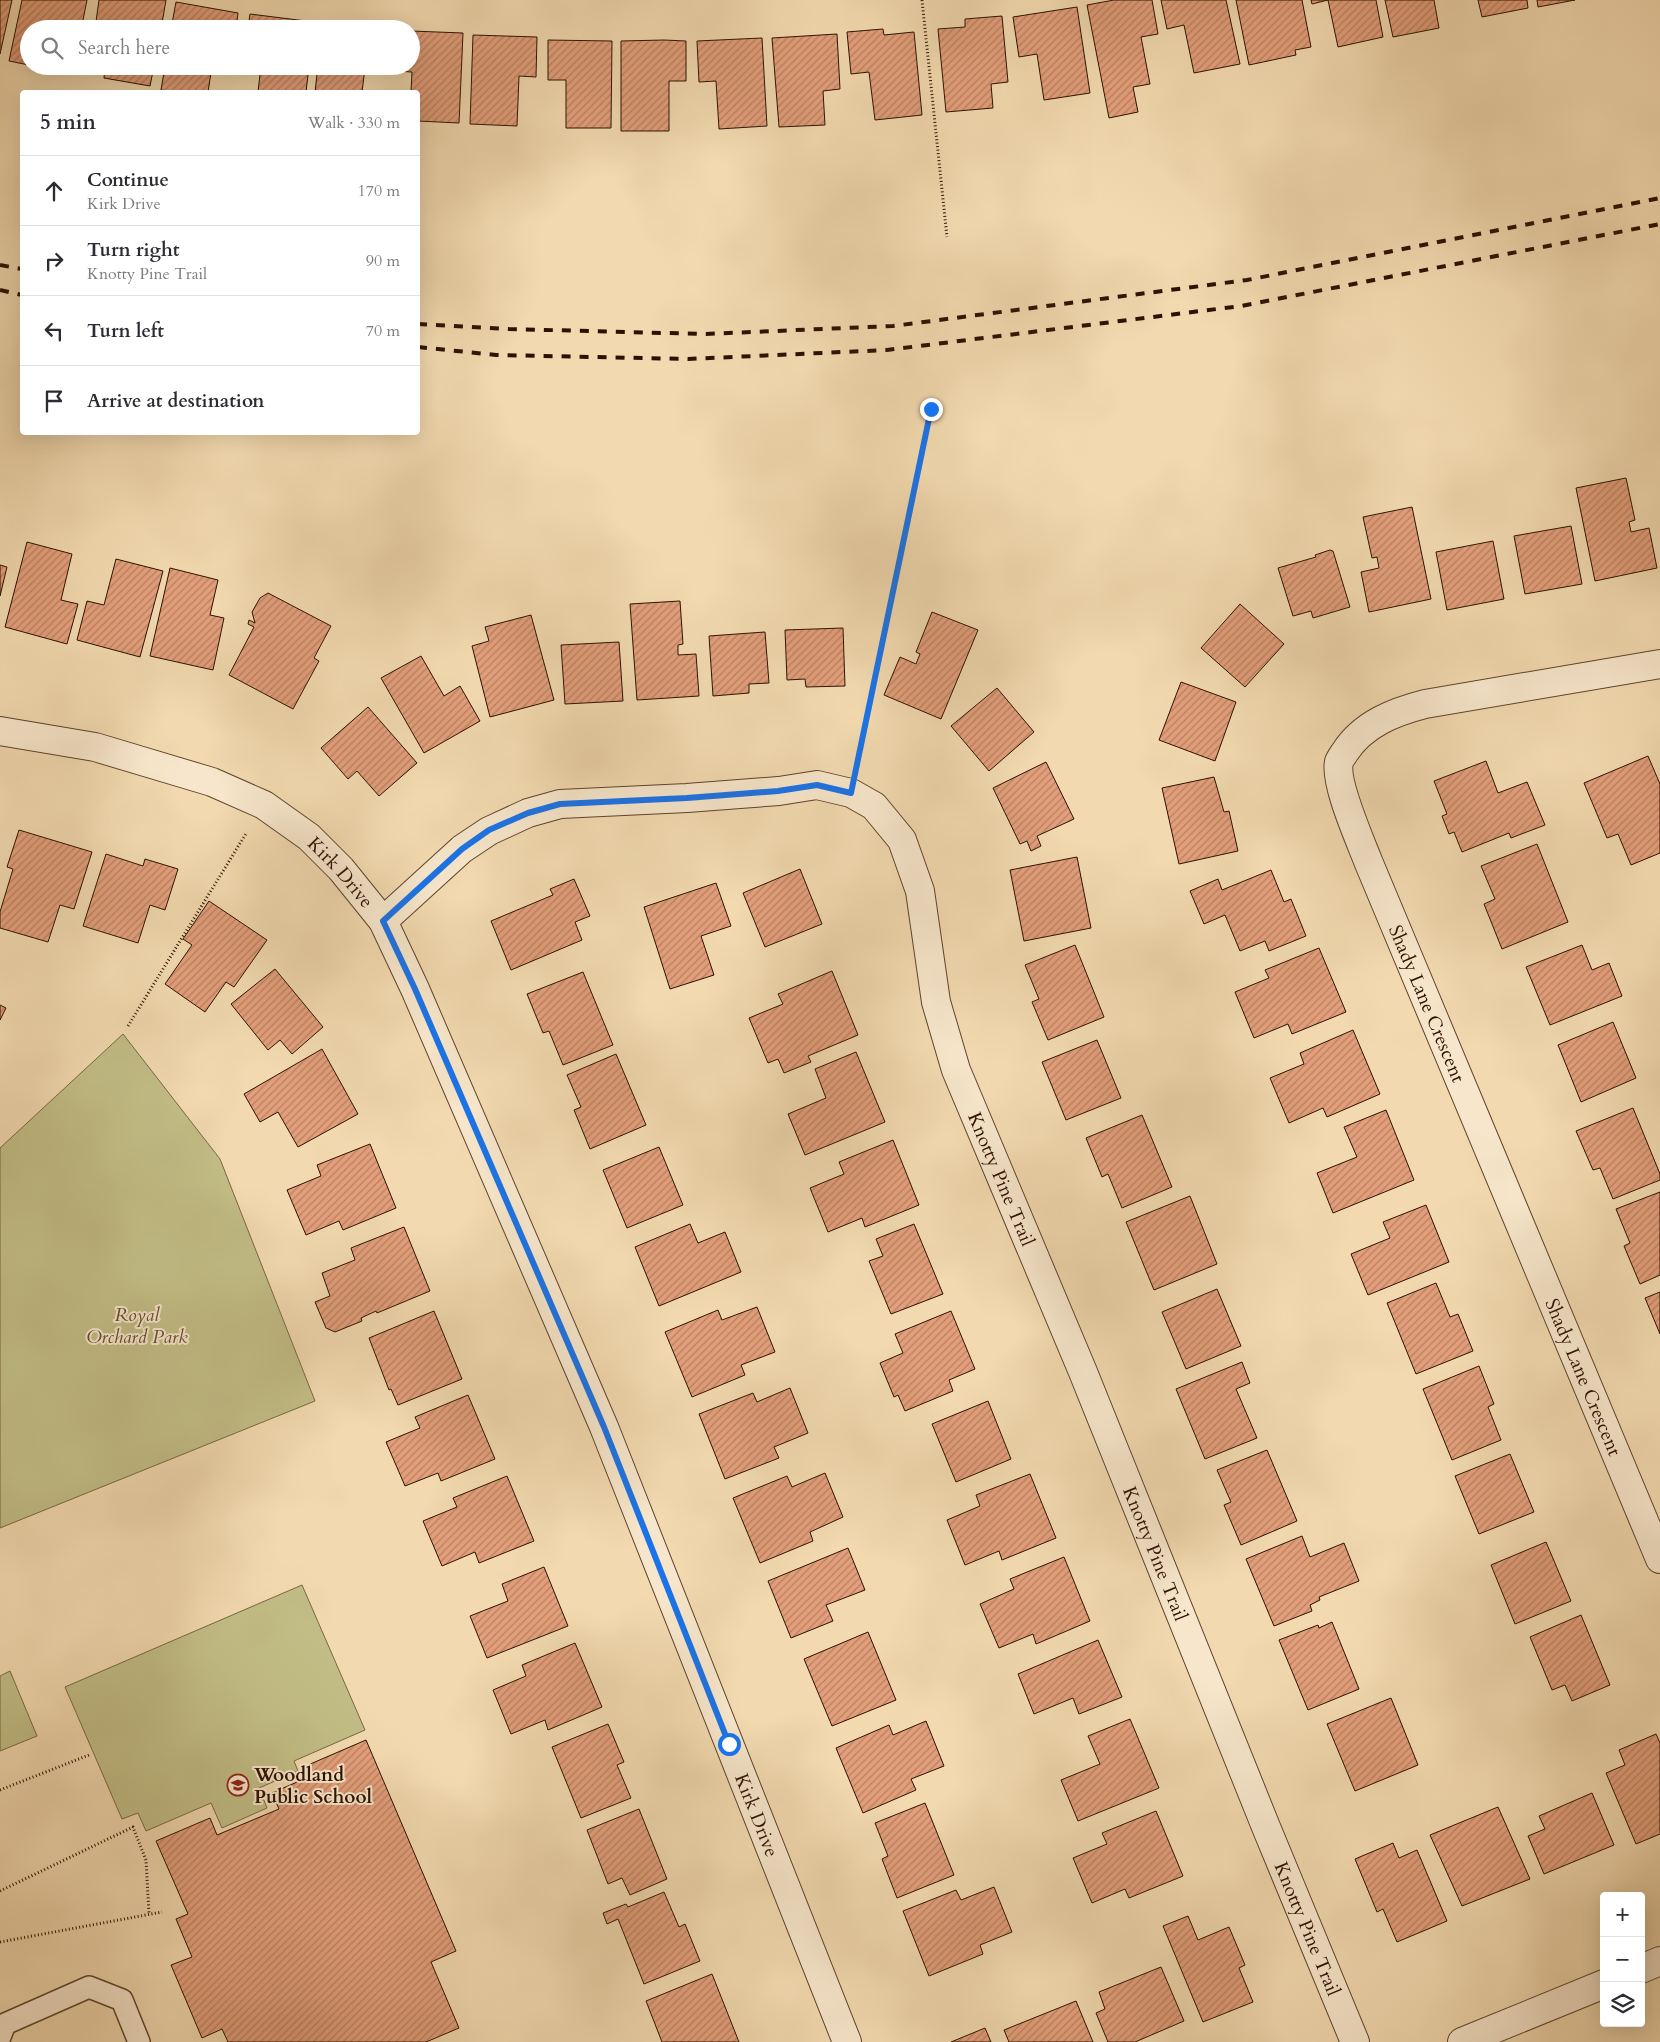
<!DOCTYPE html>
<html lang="en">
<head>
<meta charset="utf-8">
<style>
  body { margin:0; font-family:Cardo,serif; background:#f2f2f3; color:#2b2b33 }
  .controls { position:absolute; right:15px; bottom:15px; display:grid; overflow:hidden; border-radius:5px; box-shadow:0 5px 20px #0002 }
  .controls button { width:45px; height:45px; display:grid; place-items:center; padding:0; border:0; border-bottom:1px solid #e1e1e2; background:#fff; color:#2b2b33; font:25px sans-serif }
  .stop { position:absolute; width:15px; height:15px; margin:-11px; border:4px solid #1a73e8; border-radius:50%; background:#fff }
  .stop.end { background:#1a73e8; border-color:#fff; box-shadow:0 1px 5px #0008 }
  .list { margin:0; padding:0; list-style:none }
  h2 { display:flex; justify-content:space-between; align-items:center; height:65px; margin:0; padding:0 20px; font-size:21px }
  h2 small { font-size:16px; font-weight:400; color:#7c7c81 }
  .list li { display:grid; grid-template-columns:32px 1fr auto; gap:15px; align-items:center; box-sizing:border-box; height:70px; padding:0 20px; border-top:1px solid #e1e1e2 }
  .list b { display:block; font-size:19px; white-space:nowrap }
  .list p { margin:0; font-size:16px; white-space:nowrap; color:#7c7c81 }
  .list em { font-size:16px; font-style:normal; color:#7c7c81 }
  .icon { flex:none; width:28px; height:28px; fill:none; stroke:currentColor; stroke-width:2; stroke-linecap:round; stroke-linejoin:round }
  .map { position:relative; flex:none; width:1660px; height:2042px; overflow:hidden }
  .search { position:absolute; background:#fff; box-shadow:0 5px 20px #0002; left:20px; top:20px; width:400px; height:55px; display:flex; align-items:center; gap:12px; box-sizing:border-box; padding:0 18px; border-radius:28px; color:#7c7c81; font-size:19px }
  .panel { position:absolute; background:#fff; box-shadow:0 5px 20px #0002; left:20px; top:90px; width:400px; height:345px; border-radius:5px }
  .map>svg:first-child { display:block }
  .park { fill:#c2bd86; stroke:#786743 }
  .building { fill:url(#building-hatch); stroke:#2d1100 }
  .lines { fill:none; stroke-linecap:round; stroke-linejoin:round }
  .service-casing { stroke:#5e432c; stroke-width:24 }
  .minor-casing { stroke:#5e432c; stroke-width:30 }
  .tertiary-casing { stroke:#5e432c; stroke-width:30 }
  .path { stroke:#2d1100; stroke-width:3; stroke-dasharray:1 2.5; stroke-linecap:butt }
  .service { stroke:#f7e6cb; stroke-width:21 }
  .minor { stroke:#f7e6cb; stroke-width:28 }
  .tertiary { stroke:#f7e6cb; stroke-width:28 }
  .rail { stroke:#2d1100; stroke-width:4; stroke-dasharray:9 9; stroke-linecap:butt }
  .route { stroke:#1a73e8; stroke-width:6 }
  .labels { text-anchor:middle; stroke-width:4; stroke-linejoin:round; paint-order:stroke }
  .street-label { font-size:19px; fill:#2d1100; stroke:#f7e6cb }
  .park-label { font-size:19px; font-style:italic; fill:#614d2f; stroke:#f7e6cb }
  .poi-label { font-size:19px; font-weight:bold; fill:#2d1100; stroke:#f7e6cb; text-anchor:start }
</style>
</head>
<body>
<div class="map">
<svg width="1660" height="2042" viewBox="0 0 1660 2042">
  <defs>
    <pattern id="building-hatch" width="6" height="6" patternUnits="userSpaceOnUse" patternTransform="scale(1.25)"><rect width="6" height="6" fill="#e39f7b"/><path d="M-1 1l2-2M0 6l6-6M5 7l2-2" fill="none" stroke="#b88062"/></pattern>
  </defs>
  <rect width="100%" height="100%" fill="#f2d9af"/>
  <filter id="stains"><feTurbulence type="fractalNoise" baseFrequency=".004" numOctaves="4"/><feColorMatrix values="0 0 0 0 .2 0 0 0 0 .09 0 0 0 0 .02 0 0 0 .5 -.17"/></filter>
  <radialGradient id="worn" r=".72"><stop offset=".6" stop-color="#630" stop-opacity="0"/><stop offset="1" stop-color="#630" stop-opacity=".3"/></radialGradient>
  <g class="park">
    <polygon points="123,1034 220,1159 315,1401 0,1528 0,1148"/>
    <polygon points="302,1585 365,1730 294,1761 298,1771 259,1788 267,1808 222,1828 211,1803 146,1831 138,1813 122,1819 65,1687"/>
    <polygon points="10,1671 37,1736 0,1751 0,1676"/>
  </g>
  <g class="building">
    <polygon points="0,0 12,0 0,54"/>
    <polygon points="22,0 87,0 82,25 84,25 83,29 29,29 29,65 9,61"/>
    <polygon points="99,0 166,0 161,29 95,29"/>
    <polygon points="1114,0 1152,0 1158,34 1141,37 1150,84 1133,87 1138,112 1109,118 1087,5"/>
    <polygon points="1161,0 1226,0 1240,64 1194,73 1184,25 1167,29"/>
    <polygon points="1236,0 1302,0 1311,47 1295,50 1296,55 1249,65"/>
    <polygon points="1311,0 1376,0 1383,37 1338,47 1328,0 1312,4"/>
    <polygon points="1385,0 1434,0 1439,28 1393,37"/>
    <polygon points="1478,0 1527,0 1528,8 1482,17"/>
    <polygon points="1537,0 1575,0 1538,7"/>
    <polygon points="176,2 238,13 236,29 171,29"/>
    <polygon points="1077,7 1090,93 1044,100 1037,54 1019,57 1013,17"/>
    <polygon points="250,14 314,22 313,29 248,29"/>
    <polygon points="1002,16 1008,82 991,84 993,108 946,112 938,29 965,27 965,19"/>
    <polygon points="323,22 355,26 378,29 322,29"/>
    <polygon points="883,29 884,35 914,32 922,115 875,120 869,72 851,74 847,32"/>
    <polygon points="411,31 463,33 459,123 418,121 418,92 411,92 412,72 396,71 396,66 411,66"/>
    <polygon points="837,34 840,89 823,91 825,125 779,127 772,38"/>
    <polygon points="473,35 537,37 536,77 519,76 517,126 470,124"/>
    <polygon points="762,38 767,126 719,129 716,81 699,82 697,41"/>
    <polygon points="548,40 612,41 611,128 566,128 566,80 548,80"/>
    <polygon points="664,40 686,41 686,81 669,81 669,131 621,131 621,41"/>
    <polygon points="34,66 75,66 74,71 56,67 55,71"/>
    <polygon points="105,66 154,66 150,86 104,78"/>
    <polygon points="165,66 212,66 208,92 177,92 161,90"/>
    <polygon points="261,66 309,66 306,92 258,92"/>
    <polygon points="318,66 382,66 382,70 365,68 362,92 315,92"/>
    <polygon points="1626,478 1635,520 1629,522 1631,532 1649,528 1657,568 1595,581 1576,488"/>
    <polygon points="1412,507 1431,599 1369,612 1361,572 1379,568 1377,557 1372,558 1363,517"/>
    <polygon points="1571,526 1582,584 1525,594 1514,536"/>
    <polygon points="1493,541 1504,599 1447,610 1436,552"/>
    <polygon points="27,542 72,554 61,600 78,604 67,644 5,627"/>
    <polygon points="1330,550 1333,551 1350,607 1313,618 1311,611 1293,616 1278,568 1316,557 1315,555"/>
    <polygon points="116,559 163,571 140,657 77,640 87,601 104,605"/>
    <polygon points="0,565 7,567 0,596"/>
    <polygon points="170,568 218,580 210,615 224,618 213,670 150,656"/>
    <polygon points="268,593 331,626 314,658 319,661 293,709 229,675 254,627 248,624 249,620 255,623 252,612 260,598"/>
    <polygon points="680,601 683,644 678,645 678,655 696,654 699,696 637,700 630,604"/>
    <polygon points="1240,604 1284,644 1245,687 1201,648"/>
    <polygon points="932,612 978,630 941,719 884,695 900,657 916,664 920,654 916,652"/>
    <polygon points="531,615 554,700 490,717 472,646 489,641 485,627"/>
    <polygon points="843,628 845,686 806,687 805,679 787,680 785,630"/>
    <polygon points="765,632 769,683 749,684 749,693 713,696 709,636"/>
    <polygon points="619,642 623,701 565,704 561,645"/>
    <polygon points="421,656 444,696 460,686 480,721 424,753 381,678"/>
    <polygon points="1181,682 1236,702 1215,761 1159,740"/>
    <polygon points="997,688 1034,732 989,771 951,726"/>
    <polygon points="368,707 417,763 379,796 357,771 348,779 321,748"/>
    <polygon points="1648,756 1660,784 1660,853 1631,865 1618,834 1607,838 1584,783"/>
    <polygon points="1486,761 1498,793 1527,782 1545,825 1511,838 1509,833 1462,852 1454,832 1449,834 1442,816 1447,814 1434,781"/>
    <polygon points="1046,762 1074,819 1037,836 1041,846 1031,851 1027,841 1020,844 993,788"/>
    <polygon points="1214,777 1224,812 1229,811 1238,851 1179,864 1162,788"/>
    <polygon points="19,830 92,852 74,909 60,905 48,942 0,928 0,912 13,869 7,867"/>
    <polygon points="1537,844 1568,922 1502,949 1484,904 1495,899 1481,866"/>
    <polygon points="106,854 143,866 145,859 178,869 165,910 150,905 138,943 83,926"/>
    <polygon points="1077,857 1091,928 1024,941 1010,870"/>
    <polygon points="800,869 822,924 765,947 743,893"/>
    <polygon points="1271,870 1284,902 1291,899 1306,936 1269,951 1265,941 1240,951 1225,915 1204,924 1190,891 1218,879 1222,890"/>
    <polygon points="574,879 590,916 575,922 582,940 511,970 491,921 553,895 550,889"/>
    <polygon points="716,883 731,926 701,936 714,975 670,989 644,907"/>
    <polygon points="209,901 267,940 234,987 226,982 205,1012 165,984 192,945 183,939"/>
    <polygon points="1075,945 1104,1017 1048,1040 1032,1002 1039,999 1025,965"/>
    <polygon points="1582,945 1592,970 1609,963 1622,996 1550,1025 1526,967"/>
    <polygon points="1319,948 1346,1012 1292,1034 1288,1024 1254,1038 1235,992 1269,978 1265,970"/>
    <polygon points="275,969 323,1027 292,1054 280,1040 268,1050 231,1004"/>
    <polygon points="832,971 858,1035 808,1056 811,1062 784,1073 778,1059 768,1063 749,1018 783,1004 778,994"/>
    <polygon points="583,972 613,1045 563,1065 549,1031 543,1033 527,994"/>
    <polygon points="0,1005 6,1008 0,1020"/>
    <polygon points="1613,1022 1636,1078 1581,1102 1558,1045"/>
    <polygon points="1353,1030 1380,1094 1327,1117 1323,1108 1289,1123 1270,1078 1304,1064 1300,1053"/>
    <polygon points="1097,1040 1121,1098 1066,1120 1042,1062"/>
    <polygon points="322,1049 358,1114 298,1147 278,1112 260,1122 244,1094"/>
    <polygon points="856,1052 885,1122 805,1155 788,1114 826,1098 815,1069"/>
    <polygon points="616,1054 646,1125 590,1149 574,1110 581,1107 567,1075"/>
    <polygon points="1633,1108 1660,1174 1660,1180 1613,1199 1600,1168 1593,1170 1576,1131"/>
    <polygon points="1386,1110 1414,1180 1333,1213 1317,1173 1357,1157 1344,1127"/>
    <polygon points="1142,1115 1172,1187 1122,1208 1108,1174 1102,1177 1086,1138"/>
    <polygon points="893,1140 919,1205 865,1227 862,1218 828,1232 810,1188 844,1174 839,1162"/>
    <polygon points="370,1144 396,1208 343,1230 339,1221 306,1235 287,1190 321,1176 317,1165"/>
    <polygon points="659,1147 683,1205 627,1228 603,1170"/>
    <polygon points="1660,1192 1660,1275 1640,1284 1624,1246 1630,1243 1616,1209"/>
    <polygon points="1190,1196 1217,1264 1154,1290 1126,1222"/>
    <polygon points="1426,1205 1449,1262 1368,1295 1351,1254 1390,1238 1383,1222"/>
    <polygon points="690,1224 698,1243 725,1232 741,1272 659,1306 635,1247"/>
    <polygon points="914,1224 943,1294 891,1314 869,1261 883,1256 876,1239"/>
    <polygon points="404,1227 430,1291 377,1313 376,1311 361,1318 362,1321 335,1332 326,1328 315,1302 330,1296 322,1273 355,1260 351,1248"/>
    <polygon points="1436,1283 1450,1317 1458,1314 1473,1351 1416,1374 1387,1303"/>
    <polygon points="1217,1289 1241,1346 1186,1369 1162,1312"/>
    <polygon points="1660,1292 1660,1334 1645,1298"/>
    <polygon points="757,1307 775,1352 741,1365 745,1375 692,1397 665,1332 718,1310 722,1320"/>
    <polygon points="434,1311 462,1379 398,1405 391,1389 389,1390 369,1338"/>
    <polygon points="951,1311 975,1369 949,1380 953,1391 905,1411 898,1395 894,1397 880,1363 903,1353 895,1334"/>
    <polygon points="1242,1362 1250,1383 1236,1389 1257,1438 1205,1459 1176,1389"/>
    <polygon points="1479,1366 1494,1404 1488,1407 1501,1440 1452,1460 1423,1389"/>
    <polygon points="790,1388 808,1433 774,1447 779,1458 725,1479 699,1414 753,1393 757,1402"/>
    <polygon points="468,1395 495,1459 441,1481 438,1473 405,1486 386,1442 420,1428 415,1417"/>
    <polygon points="988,1401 1011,1459 956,1482 932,1424"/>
    <polygon points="1267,1450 1297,1521 1241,1545 1224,1505 1231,1502 1217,1470"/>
    <polygon points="1510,1454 1534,1512 1479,1534 1455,1476"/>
    <polygon points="825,1473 843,1517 810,1532 813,1541 760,1563 733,1498 787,1476 792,1487"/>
    <polygon points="1030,1474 1056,1538 1002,1560 999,1551 965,1565 947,1520 980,1506 976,1495"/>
    <polygon points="507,1476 534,1541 479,1563 475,1552 442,1566 423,1521 457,1507 453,1498"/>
    <polygon points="1302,1536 1310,1557 1344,1543 1359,1581 1319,1597 1320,1600 1310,1605 1312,1611 1274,1626 1246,1559"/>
    <polygon points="1546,1542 1571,1601 1515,1624 1491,1565"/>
    <polygon points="848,1548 865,1590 826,1605 833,1621 791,1638 768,1581"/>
    <polygon points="1064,1557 1090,1621 1036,1644 1033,1634 999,1648 980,1604 1014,1589 1010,1579"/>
    <polygon points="544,1567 568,1626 487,1658 470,1616 508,1601 502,1584"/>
    <polygon points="1581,1615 1610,1685 1572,1701 1565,1685 1552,1690 1530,1637"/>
    <polygon points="1332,1622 1359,1689 1308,1710 1279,1640 1318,1625 1319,1628"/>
    <polygon points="868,1632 896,1700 832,1726 804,1659"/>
    <polygon points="1098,1640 1122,1697 1079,1714 1073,1698 1034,1714 1018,1674"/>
    <polygon points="575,1643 602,1707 548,1730 545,1720 511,1734 493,1690 526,1676 522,1665"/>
    <polygon points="1391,1698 1418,1765 1355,1791 1327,1724"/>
    <polygon points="1130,1719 1159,1788 1078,1821 1061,1780 1100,1764 1088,1736"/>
    <polygon points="926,1721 944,1766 911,1779 916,1790 863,1813 836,1748 889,1725 893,1735"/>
    <polygon points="608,1724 624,1762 617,1765 631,1798 581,1818 552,1747"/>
    <polygon points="1656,1734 1660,1743 1660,1834 1636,1844 1606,1773 1625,1765 1619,1750"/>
    <polygon points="366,1740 456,1951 431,1962 459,2028 426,2042 228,2042 222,2029 202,2038 171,1965 192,1957 176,1919 188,1914 156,1841 210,1818 217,1835 279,1809 272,1793 313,1775 308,1765"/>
    <polygon points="1592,1793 1614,1845 1544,1874 1528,1836 1545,1829 1539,1816"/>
    <polygon points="925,1803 954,1875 897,1898 882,1859 888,1856 875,1823"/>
    <polygon points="1498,1807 1530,1879 1462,1906 1430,1835"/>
    <polygon points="639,1809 667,1879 630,1895 622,1878 608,1884 587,1830"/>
    <polygon points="1156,1811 1183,1876 1129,1898 1125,1889 1092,1903 1073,1858 1107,1844 1102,1833"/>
    <polygon points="1393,1843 1399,1858 1417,1850 1447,1921 1397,1942 1383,1909 1377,1912 1355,1859"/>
    <polygon points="994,1887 1012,1932 980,1945 983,1954 929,1976 903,1911 956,1890 961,1900"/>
    <polygon points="664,1892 679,1927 685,1924 700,1961 644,1984 618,1919 607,1924 603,1913 626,1904 628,1907"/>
    <polygon points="1188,1916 1198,1940 1229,1927 1245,1965 1239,1968 1253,2002 1203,2022 1163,1926"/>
    <polygon points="1161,1967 1184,2021 1135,2042 1108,2042 1096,2013 1105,2009 1099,1992"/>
    <polygon points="712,1974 739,2042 662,2042 646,2001"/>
    <polygon points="1076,2001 1093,2042 1009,2042 1004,2030"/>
    <polygon points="985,2028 991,2042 951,2042"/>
  </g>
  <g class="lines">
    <g class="service-casing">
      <polyline id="service" points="0,2037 5,2024 89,1987 122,2000 139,2042"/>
    </g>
    <g class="minor-casing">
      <g id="minor">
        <path id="s1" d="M 1660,664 L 1425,704 C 1394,712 1363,724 1345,752 C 1343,755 1340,759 1339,762 C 1334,782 1360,840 1368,861 L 1660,1559"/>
        <path id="s2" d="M 0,731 L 95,747 L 212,782 L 264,805 L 309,837 L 341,869 L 383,921 L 415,989 L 604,1427 L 847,2042"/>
        <path id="s3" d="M 383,921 L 462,849 L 489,831 L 528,813 L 560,804 L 687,798 L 779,791 L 817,785 L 851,793 L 874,806 L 902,840 L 920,891 L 936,1002 L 956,1070 L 1083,1372 L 1266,1827 L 1355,2042"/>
      </g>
    </g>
    <g class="tertiary-casing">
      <g id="tertiary">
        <polyline points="1641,1969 1660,1961"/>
        <polyline points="1462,2042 1604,1984"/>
      </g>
    </g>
    <g class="path">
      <polyline points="922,0 947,237"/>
      <polyline points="858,761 931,409"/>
      <polyline points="128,1026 247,832"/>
      <polyline points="0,1790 89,1755"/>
      <polyline points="0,1891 133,1827 146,1860 149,1914"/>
      <polyline points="0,1942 162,1912"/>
    </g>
    <use href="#service" class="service"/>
    <use href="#minor" class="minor"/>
    <use href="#tertiary" class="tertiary"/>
    <g class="rail">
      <polyline points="0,265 22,269"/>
      <polyline points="0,290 22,295"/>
      <polyline points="418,324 509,329 704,334 893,326 1247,280 1660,198"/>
      <polyline points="418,347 496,355 688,359 887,350 1241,306 1660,224"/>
    </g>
  </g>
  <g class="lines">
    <polyline class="route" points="729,1744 604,1427 415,989 383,921 462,849 489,830 528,813 560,804 687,798 778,791 817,785 851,793 931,409"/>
  </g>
  <defs>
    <g id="school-ring" transform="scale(1.125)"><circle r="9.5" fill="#f7e6cb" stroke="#8f2418" stroke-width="1.5"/><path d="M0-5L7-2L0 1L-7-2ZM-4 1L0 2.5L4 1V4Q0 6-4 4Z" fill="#8f2418"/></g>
  </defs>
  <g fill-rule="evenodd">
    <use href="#school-ring" x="238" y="1785"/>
  </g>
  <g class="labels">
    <g class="street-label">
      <text dy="7" stroke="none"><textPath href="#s2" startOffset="378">Kirk Drive</textPath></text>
      <text dy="7" stroke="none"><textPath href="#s1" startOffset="604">Shady Lane Crescent</textPath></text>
      <text dy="7" stroke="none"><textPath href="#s3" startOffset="934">Knotty Pine Trail</textPath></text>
      <text dy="7" stroke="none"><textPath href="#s1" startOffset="1009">Shady Lane Crescent</textPath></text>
      <text dy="7" stroke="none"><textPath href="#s3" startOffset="1339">Knotty Pine Trail</textPath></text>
      <text dy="7" stroke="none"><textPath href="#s2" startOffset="1412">Kirk Drive</textPath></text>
      <text dy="7" stroke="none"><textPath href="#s3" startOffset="1744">Knotty Pine Trail</textPath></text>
    </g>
    <g class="park-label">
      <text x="137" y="1321">Royal<tspan x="137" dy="22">Orchard Park</tspan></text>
    </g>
    <g class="poi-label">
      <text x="254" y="1781">Woodland<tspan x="254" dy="22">Public School</tspan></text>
    </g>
  </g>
  <rect width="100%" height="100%" filter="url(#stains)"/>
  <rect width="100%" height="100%" fill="url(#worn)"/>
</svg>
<div class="controls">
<button>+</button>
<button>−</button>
<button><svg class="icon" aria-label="layers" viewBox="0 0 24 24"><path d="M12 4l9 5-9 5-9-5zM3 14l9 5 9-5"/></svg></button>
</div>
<div class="stop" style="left:729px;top:1744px"></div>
<div class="stop end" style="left:931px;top:409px"></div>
<div class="search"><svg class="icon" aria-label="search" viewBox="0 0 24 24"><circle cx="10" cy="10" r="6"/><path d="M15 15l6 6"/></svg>Search here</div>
<section class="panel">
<h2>5 min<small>Walk · 330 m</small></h2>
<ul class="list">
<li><svg class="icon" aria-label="ahead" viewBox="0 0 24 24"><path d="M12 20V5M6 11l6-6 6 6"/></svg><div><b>Continue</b><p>Kirk Drive</p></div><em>170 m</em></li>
<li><svg class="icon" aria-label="right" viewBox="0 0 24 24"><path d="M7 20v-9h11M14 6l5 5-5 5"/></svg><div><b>Turn right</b><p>Knotty Pine Trail</p></div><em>90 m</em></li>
<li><svg class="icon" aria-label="left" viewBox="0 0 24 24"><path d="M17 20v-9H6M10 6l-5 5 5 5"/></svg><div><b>Turn left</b></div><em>70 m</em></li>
<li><svg class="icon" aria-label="arrive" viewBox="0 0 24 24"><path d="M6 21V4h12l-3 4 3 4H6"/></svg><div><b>Arrive at destination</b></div></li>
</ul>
</section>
</div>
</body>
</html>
